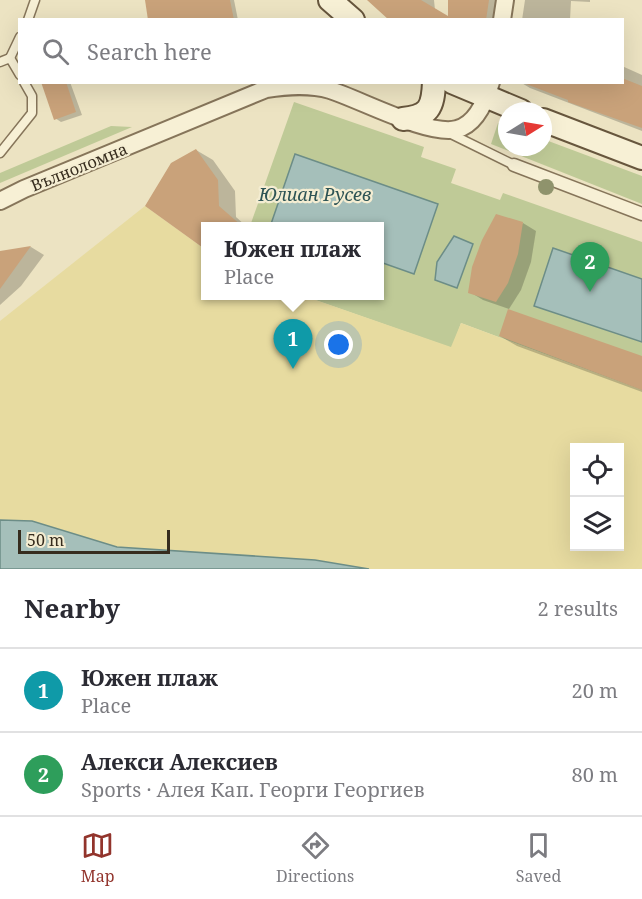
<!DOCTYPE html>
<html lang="en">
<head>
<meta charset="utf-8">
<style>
  body { margin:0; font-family:"Noto Serif",serif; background:#f2f2f3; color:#2b2b33 }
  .controls { position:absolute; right:18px; bottom:18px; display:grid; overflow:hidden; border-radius:0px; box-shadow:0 6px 24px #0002 }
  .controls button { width:54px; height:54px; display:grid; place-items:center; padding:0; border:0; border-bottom:2px solid #e1e1e2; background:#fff; color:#2b2b33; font:30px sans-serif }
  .compass { position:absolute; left:498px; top:102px; width:54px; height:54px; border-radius:50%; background:#fff; box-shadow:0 6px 24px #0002; rotate:79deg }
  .scale { position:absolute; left:18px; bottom:15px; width:152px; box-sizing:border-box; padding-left:6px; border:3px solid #362c1e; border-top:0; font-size:16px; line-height:21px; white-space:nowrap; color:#362c1e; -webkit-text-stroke:4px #f4edd2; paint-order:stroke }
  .you { position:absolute; left:339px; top:345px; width:21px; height:21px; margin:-15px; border:4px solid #fff; border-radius:50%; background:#1a73e8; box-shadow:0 0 0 9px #1a73e833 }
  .badge { display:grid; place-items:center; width:39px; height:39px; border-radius:50%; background:#92342c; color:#fff; font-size:20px; font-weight:700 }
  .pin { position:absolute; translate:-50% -50px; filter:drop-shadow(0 2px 3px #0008) }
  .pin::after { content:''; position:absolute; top:32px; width:21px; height:18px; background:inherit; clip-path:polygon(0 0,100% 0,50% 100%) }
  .popup { position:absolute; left:201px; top:222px; width:183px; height:78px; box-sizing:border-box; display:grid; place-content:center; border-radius:0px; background:#fff; filter:drop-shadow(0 2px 4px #0005); font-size:20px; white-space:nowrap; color:#7c7c81 }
  .popup b { font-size:22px; color:#2b2b33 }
  .popup::after { content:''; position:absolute; left:50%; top:100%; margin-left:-12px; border:12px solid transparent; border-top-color:#fff }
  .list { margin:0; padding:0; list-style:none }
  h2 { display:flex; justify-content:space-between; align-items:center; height:78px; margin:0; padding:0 24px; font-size:26px }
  h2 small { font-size:20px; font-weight:400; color:#7c7c81 }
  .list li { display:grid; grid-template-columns:39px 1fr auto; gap:18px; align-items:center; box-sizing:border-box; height:84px; padding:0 24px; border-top:2px solid #e1e1e2 }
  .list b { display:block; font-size:22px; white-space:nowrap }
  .list p { margin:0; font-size:20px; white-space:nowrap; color:#7c7c81 }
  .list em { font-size:20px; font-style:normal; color:#7c7c81 }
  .icon { flex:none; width:33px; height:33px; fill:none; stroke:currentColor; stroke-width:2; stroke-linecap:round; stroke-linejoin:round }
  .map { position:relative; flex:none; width:642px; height:569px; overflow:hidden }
  .search { position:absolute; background:#fff; box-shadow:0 6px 24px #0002; left:18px; right:18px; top:18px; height:66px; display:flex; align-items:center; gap:15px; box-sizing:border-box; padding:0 21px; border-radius:0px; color:#7c7c81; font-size:22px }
  .sheet { height:246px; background:#fff }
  nav { display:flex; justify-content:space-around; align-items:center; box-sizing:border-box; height:84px; border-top:2px solid #e1e1e2; background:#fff; font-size:16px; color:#7c7c81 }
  nav a { display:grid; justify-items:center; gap:3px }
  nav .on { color:#92342c }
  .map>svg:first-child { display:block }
  .green { fill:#bfca97 }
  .sand { fill:#e7dba0; fill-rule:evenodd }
  .water { fill:#a5bfba; stroke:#6c8d87; stroke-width:1.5 }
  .shadow { fill:#0003 }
  .building { fill:#c9a27a }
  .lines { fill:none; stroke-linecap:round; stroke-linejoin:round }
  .service-casing { stroke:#86755a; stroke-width:11 }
  .pedestrian-casing { stroke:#86755a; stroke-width:15 }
  .minor-casing { stroke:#86755a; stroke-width:20 }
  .secondary-casing { stroke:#67563d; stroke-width:26 }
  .service { stroke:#f7f0d5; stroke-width:8 }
  .pedestrian { stroke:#f7f0d5; stroke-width:12 }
  .minor { stroke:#f7f0d5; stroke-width:16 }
  .secondary { stroke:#f7f0d5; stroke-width:22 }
  .tree { fill:#8f936c }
  .labels { text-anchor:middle; stroke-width:4.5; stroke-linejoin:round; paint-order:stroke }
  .street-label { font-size:16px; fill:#362c1e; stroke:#f4edd2 }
  .water-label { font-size:18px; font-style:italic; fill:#2e5455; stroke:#f4edd2 }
</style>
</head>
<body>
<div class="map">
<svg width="642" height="569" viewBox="0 0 642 569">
  <rect width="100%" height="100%" fill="#ece3c2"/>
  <g class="green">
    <polygon points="294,102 424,147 421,157 456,169 451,183 500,200 503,193 642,242 642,390 461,323 452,348 304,296 380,296 380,226 250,226"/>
    <polygon points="498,123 507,126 507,147 543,147 543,139 642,176 642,204 491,144"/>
    <polygon points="111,126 132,127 0,183 0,173"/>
  </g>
  <path class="sand" d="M 145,206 L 206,250 L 206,296 L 304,296 L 451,347 L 461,323 L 642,390 L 642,569 L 369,569 L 315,560 L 117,547 L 32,521 L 0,520 L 0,321 ZM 574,448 L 620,448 L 620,546 L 574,546 Z"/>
  <g class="water">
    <polygon points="295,154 438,204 414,274 380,262 380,226 279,226 271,224"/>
    <polygon points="454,236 473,244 457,288 435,280 437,262"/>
    <polygon points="553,248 642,279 642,342 534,306"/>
    <polygon points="0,520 32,521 117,547 315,560 369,569 0,569"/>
  </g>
  <g class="shadow">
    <polygon points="146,0 234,0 238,20 150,20"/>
    <polygon points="370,0 434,0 435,10 449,18 449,0 510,0 507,20 391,20"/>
    <polygon points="525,0 590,0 590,2 571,1 570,20 522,20"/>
    <polygon points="622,66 642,75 642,131 530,88 520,82 622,82"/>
    <polygon points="46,82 70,82 82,115 61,122 55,118"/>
    <polygon points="196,150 213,160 235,191 236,217 246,226 206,226 206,248"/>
    <polygon points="523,223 536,231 531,262 521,290 509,309 483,300 470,292"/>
    <polygon points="31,247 44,255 21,286 0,305 0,253"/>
    <polygon points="500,336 642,358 642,392 517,346"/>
  </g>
  <g class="building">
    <polygon points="145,0 230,0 234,20 148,20"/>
    <polygon points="367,0 421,0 448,16 448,0 489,0 486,20 389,20"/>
    <polygon points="622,78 642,86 642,128 568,102 568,100 526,84 526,82 622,82"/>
    <polygon points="41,82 66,82 76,112 54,120"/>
    <polygon points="196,149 218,180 219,206 242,226 206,226 206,250 145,206 171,163"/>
    <polygon points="496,214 523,222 518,254 508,283 496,302 468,293 472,267 482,240"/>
    <polygon points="31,246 0,289 0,251"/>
    <polygon points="508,309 642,356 642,390 499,336"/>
  </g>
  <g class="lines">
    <g class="service-casing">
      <g id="service">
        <polyline points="28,20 35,0"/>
        <polyline points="10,58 20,37"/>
        <polyline points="0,62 10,58 20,75"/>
        <polyline points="449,133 514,165"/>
        <polyline points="0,153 32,113 32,96 24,82"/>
      </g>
    </g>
    <g class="pedestrian-casing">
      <polyline id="pedestrian" points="514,165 642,214"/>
    </g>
    <g class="minor-casing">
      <g id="minor">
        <polyline points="502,20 505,0"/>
        <path d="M 0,201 L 24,189 L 266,89 C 287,86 309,84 330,90 C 359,99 430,137 457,129 C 477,124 486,100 491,82"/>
      </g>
    </g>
    <g class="secondary-casing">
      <g id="secondary">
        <polyline points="330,0 353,20"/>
        <polyline points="452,82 521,111"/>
        <path d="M 403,119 C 429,116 433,108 434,82"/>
        <polyline points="543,120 642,158"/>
      </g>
    </g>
    <use href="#service" class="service"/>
    <use href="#pedestrian" class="pedestrian"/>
    <use href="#minor" class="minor"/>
    <use href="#secondary" class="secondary"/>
  </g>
  <circle class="tree" cx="546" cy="187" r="8"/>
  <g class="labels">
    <g class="street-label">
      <text transform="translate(79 167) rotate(-22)" y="6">Вълноломна</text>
    </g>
    <g class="water-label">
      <text x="315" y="201">Юлиан Русев</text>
    </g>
  </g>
</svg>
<div class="controls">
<button><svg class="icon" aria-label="locate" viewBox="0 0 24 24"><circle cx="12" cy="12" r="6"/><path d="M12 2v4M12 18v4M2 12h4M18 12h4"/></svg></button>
<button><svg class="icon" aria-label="layers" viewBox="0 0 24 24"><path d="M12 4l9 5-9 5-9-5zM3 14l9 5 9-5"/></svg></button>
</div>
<svg class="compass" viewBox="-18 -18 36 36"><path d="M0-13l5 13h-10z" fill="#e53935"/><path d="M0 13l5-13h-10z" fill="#7c7c81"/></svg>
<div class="scale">50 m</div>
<div class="you"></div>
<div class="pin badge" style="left:293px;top:369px;background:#0f9aa8">1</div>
<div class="popup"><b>Южен плаж</b>Place</div>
<div class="pin badge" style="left:590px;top:292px;background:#2e9e5b">2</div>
<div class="search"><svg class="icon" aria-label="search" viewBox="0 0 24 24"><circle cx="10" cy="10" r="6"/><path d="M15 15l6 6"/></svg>Search here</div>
</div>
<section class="sheet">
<h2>Nearby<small>2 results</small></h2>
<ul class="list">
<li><span class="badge" style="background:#0f9aa8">1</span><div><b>Южен плаж</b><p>Place</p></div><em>20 m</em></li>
<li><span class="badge" style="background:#2e9e5b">2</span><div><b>Алекси Алексиев</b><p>Sports · Алея Кап. Георги Георгиев</p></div><em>80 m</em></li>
</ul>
</section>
<nav>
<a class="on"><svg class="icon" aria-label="map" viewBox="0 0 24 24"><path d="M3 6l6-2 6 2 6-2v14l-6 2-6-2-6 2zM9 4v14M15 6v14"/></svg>Map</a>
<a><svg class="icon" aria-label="directions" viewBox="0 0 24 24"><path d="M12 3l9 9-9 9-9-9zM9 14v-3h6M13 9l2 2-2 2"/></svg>Directions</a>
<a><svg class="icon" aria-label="saved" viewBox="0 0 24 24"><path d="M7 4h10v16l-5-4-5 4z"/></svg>Saved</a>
</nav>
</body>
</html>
